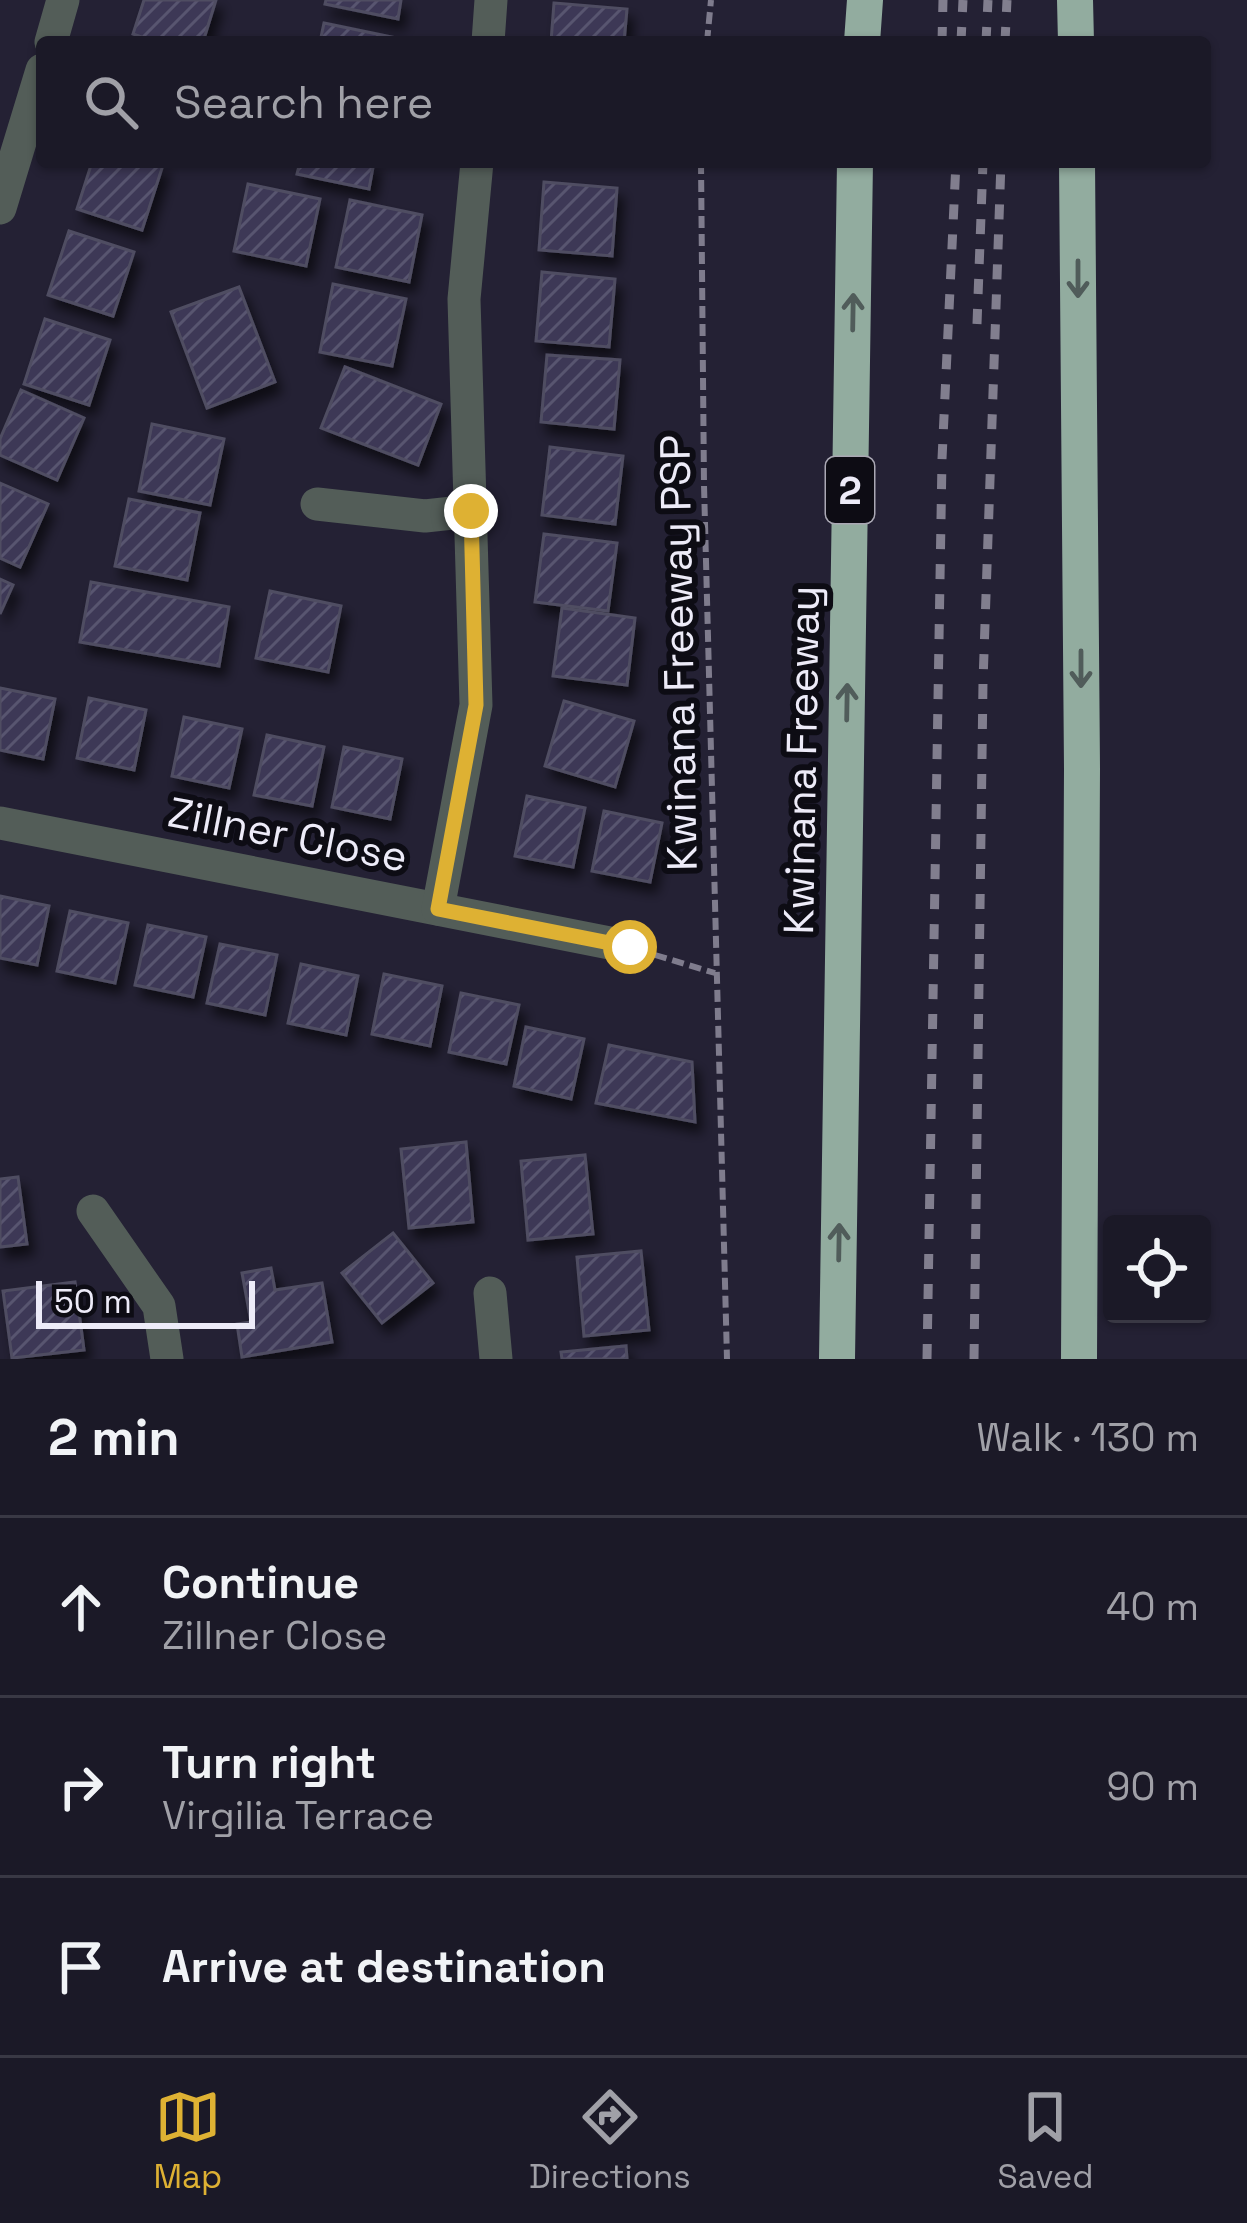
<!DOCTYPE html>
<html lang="en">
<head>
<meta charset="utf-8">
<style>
  body { margin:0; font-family:"Space Grotesk",sans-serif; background:#24222f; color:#f1f3f6 }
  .controls { position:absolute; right:36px; bottom:36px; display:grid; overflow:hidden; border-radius:12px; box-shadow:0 3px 9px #0004 }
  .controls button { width:108px; height:108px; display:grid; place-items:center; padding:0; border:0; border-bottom:3px solid #393844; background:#1b1927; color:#f1f3f6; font:60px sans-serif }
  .scale { position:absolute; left:36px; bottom:30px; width:219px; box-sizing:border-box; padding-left:12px; border:6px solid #edebf8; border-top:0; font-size:33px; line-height:42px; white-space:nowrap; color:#edebf8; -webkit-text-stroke:9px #0d0c14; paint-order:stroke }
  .stop { position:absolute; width:36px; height:36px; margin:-27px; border:9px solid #deb133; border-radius:50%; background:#fff }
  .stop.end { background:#deb133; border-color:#fff; box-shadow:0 3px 12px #0008 }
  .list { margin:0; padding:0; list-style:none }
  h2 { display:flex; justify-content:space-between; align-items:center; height:156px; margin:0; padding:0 48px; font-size:51px }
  h2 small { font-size:39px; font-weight:400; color:#a0a0a7 }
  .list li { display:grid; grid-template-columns:78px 1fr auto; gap:36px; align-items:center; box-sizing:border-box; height:180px; padding:0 48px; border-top:3px solid #393844 }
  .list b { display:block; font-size:45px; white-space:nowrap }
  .list p { margin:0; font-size:39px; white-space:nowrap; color:#a0a0a7 }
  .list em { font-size:39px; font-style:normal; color:#a0a0a7 }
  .icon { flex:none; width:66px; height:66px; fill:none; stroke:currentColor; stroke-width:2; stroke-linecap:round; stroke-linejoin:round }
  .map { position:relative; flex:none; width:1247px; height:1359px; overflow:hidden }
  .search { position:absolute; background:#1b1927; box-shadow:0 3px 9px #0004; left:36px; right:36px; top:36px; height:132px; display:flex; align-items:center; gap:30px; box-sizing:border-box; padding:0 42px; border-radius:12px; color:#a0a0a7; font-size:45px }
  .sheet { height:696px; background:#1b1927 }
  nav { display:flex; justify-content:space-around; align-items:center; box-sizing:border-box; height:168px; border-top:3px solid #393844; background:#1b1927; font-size:33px; color:#a0a0a7 }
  nav a { display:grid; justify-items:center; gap:6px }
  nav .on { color:#deb133 }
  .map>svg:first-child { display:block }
  .building { fill:url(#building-hatch); stroke:#504e62; stroke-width:3; filter:url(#shadow) }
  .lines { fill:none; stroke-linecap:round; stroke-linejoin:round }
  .path { stroke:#7f7c8d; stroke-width:6; stroke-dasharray:12 6; stroke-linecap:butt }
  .minor { stroke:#535d58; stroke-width:33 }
  .motorway { stroke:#92ac9f; stroke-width:36 }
  .rail { stroke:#817e8e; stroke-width:9; stroke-dasharray:15 15; stroke-linecap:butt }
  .oneway { stroke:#505c5a }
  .route { stroke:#deb133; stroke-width:15 }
  .labels { text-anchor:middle; stroke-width:12; stroke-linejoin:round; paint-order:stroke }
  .shield { fill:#0d0c14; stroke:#aaa8b4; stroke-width:3 }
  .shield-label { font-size:39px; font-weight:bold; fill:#edebf8 }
  .street-label { font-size:42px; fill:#edebf8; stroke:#0d0c14 }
</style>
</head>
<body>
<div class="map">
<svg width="1247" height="1359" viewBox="0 0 1247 1359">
  <defs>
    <pattern id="building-hatch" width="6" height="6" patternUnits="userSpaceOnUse" patternTransform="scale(3)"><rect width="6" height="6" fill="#3d3856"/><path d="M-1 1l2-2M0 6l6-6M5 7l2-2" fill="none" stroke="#59556f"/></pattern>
    <filter id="shadow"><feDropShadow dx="6" dy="10" stdDeviation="6" flood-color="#0009"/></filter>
  </defs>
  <rect width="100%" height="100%" fill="#242134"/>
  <g class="building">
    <polygon points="144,0 216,0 203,42 156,42 133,34"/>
    <polygon points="326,0 401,0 398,19 325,4"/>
    <polygon points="554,3 627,9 624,42 551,42"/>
    <polygon points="324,23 396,38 395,42 320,42"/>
    <polygon points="92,162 163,165 142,230 77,209"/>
    <polygon points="300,162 374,162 369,189 297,174"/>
    <polygon points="544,182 617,188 612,256 539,250"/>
    <polygon points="248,184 320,199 306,266 234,251"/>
    <polygon points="350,200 422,215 409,282 336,267"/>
    <polygon points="69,231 134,252 113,316 48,295"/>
    <polygon points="542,272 615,279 609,347 536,341"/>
    <polygon points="333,284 406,299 392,366 320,352"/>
    <polygon points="239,287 275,382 207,408 171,312"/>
    <polygon points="45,319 110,340 89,405 24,384"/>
    <polygon points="547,355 620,360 614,429 541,422"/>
    <polygon points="345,367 441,404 418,465 321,428"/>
    <polygon points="21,390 84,418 57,480 0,455 0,439"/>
    <polygon points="152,424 224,439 210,505 139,491"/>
    <polygon points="550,447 623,456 615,524 542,515"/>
    <polygon points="0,483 48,504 20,567 0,558"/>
    <polygon points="129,499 200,513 187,580 115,566"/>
    <polygon points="544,534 617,543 608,611 535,602"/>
    <polygon points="0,579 13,585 0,614"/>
    <polygon points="91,582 229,607 219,666 80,642"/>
    <polygon points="270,591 341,606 328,672 256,658"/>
    <polygon points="562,608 635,618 627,685 553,676"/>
    <polygon points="0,688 55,699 43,759 0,750"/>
    <polygon points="89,698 146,710 134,770 77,758"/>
    <polygon points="564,701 634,721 615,787 545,766"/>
    <polygon points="184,717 242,729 229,788 172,776"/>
    <polygon points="267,735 324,747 312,806 254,795"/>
    <polygon points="344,747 402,759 390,819 332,807"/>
    <polygon points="527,796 585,808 573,867 515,856"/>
    <polygon points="604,811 662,823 650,882 592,871"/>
    <polygon points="0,896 49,906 37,965 0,958"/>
    <polygon points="70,911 128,923 115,983 57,971"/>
    <polygon points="148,925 206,937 193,997 135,985"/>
    <polygon points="220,944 277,955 265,1015 207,1003"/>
    <polygon points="301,964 358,976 346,1035 288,1023"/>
    <polygon points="384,974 442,986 430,1046 372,1034"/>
    <polygon points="461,993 519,1005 506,1064 449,1052"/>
    <polygon points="526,1027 584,1039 571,1099 514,1086"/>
    <polygon points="609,1045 692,1062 695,1122 596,1103"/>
    <polygon points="466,1142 473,1222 409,1228 401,1149"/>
    <polygon points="585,1155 593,1234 528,1240 521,1161"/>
    <polygon points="18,1177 27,1244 0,1247 0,1179"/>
    <polygon points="393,1233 433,1283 382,1323 342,1273"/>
    <polygon points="641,1251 649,1330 584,1336 577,1257"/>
    <polygon points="271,1268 275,1290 322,1283 332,1342 242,1357 237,1324 251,1322 242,1273"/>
    <polygon points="75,1282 84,1350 12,1358 3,1291"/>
    <polygon points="626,1346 627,1359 562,1359 561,1352"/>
  </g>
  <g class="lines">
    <g class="path">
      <polyline points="707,42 711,0"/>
      <polyline points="701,162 704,485 727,1359"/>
      <polyline points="655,955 715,973"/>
    </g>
    <g class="minor">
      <polyline points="51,42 63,0"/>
      <polyline points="488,42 491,0"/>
      <polyline points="0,208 42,70"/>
      <polyline points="317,504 425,516 471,511"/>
      <polyline points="0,823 630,947"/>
      <polyline points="438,909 476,705 464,299 477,162"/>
      <polyline points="93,1211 159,1306 167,1359"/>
      <polyline points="490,1293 496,1359"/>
    </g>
    <g class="motorway">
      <polyline points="1075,0 1076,42"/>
      <polyline points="862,42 865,0"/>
      <polyline points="1077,162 1082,769 1079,1359"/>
      <polyline points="837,1359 855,162"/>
    </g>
    <g class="rail">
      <polyline points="942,42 943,0"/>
      <polyline points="961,42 963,0"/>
      <polyline points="986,42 988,0"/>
      <polyline points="1005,42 1007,0"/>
      <polyline points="977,324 983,162"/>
      <polyline points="927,1359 942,459 956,162"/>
      <polyline points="974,1359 983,682 1001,162"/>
    </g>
  </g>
  <defs><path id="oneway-shaft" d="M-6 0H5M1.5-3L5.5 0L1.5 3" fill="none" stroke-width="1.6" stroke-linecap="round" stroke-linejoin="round" transform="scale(3)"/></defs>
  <g class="oneway">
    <use href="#oneway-shaft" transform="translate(1078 279) rotate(90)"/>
    <use href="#oneway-shaft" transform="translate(853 312) rotate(-89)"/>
    <use href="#oneway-shaft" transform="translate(1081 669) rotate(90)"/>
    <use href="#oneway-shaft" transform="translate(847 702) rotate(-89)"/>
    <use href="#oneway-shaft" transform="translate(839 1242) rotate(-89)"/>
  </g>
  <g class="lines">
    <polyline class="route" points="471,511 476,705 438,909 630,947"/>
  </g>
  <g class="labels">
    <rect class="shield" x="826" y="457" width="48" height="66" rx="9"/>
    <g class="shield-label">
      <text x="850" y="504">2</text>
    </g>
    <g class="street-label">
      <text transform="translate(678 653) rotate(-91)" y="15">Kwinana Freeway PSP</text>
      <text transform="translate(801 760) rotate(-89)" y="15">Kwinana Freeway</text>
      <text transform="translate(288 834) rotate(11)" y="15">Zillner Close</text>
    </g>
  </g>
</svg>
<div class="controls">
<button><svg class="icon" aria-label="locate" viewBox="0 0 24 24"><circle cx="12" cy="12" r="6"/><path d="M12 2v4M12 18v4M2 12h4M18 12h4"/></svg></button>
</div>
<div class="scale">50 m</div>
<div class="stop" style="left:630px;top:947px"></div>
<div class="stop end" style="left:471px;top:511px"></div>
<div class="search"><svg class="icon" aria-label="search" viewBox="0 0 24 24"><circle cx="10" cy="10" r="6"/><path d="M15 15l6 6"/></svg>Search here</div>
</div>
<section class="sheet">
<h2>2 min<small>Walk · 130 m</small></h2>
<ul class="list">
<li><svg class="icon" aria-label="ahead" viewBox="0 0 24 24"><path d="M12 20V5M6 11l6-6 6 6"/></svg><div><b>Continue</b><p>Zillner Close</p></div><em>40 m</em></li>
<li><svg class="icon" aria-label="right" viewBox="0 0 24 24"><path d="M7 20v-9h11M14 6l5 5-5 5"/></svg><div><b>Turn right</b><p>Virgilia Terrace</p></div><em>90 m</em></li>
<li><svg class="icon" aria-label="arrive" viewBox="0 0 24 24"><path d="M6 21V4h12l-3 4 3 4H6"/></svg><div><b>Arrive at destination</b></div></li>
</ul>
</section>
<nav>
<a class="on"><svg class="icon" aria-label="map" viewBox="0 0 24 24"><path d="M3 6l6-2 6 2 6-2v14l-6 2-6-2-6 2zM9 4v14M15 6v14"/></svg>Map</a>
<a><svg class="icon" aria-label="directions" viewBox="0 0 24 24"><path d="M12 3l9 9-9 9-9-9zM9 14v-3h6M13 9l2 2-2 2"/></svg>Directions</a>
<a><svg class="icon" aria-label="saved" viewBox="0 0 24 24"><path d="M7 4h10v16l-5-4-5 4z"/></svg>Saved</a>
</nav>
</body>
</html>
